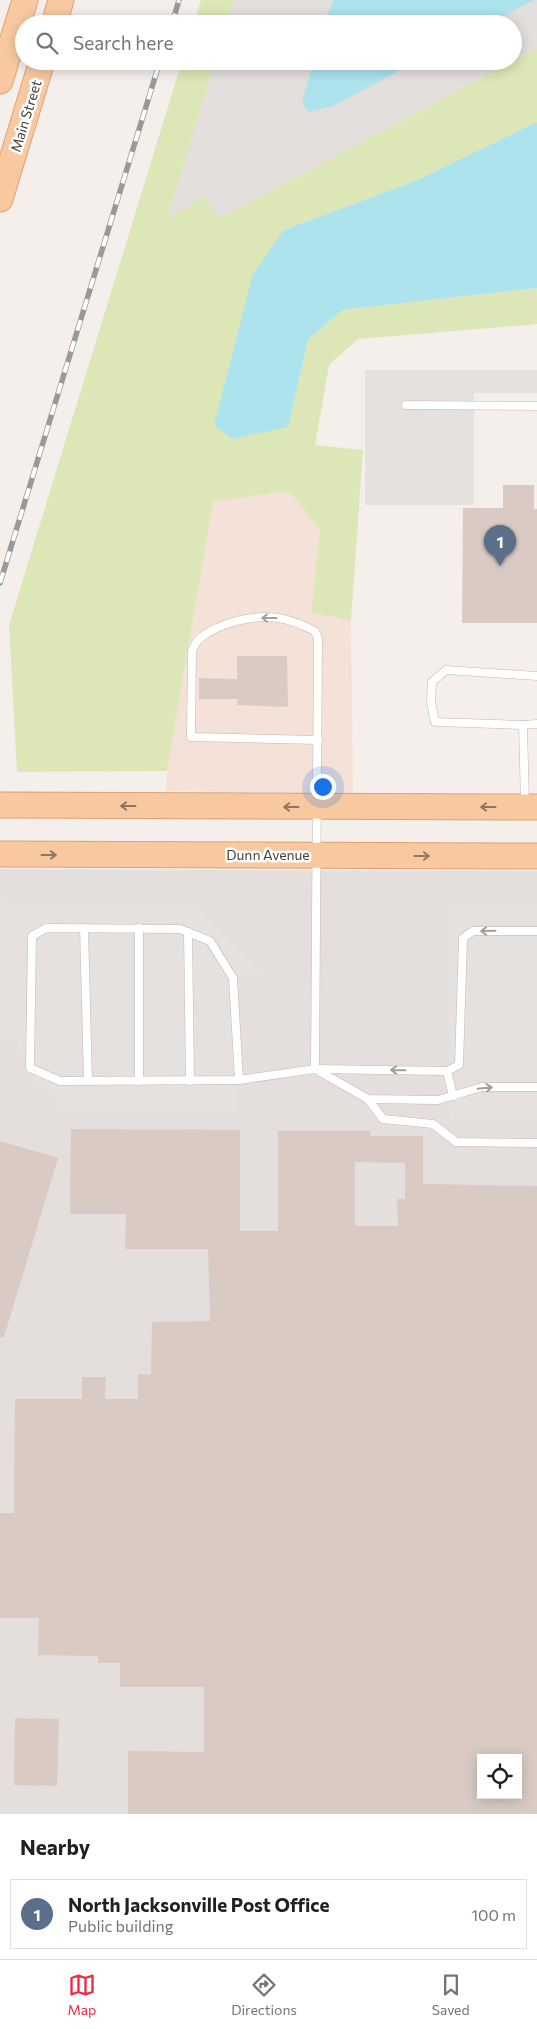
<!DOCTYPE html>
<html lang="en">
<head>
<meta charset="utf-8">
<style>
  body { margin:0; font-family:Commissioner,sans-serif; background:#f6f6f6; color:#202124 }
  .controls { position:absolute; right:15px; bottom:15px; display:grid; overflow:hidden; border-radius:0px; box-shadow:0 2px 12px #0003 }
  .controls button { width:45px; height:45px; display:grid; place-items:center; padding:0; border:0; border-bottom:1px solid #e0e0e0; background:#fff; color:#202124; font:25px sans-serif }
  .you { position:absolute; left:322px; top:786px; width:18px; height:18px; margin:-12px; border:4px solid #fff; border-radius:50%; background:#1a73e8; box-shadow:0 0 0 8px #1a73e833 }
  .badge { display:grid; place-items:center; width:32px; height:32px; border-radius:50%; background:#ed2a3f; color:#fff; font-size:16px; font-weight:700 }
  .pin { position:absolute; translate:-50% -41px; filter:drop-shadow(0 1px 2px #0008) }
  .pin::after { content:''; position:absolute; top:26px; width:18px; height:15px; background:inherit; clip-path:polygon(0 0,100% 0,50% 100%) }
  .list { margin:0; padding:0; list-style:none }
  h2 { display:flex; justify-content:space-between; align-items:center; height:65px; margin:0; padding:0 20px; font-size:21px }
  h2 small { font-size:16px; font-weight:400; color:#757577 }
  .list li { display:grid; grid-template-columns:32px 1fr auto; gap:15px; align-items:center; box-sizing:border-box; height:70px; margin:0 10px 10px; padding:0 10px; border:1px solid #e0e0e0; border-radius:0px }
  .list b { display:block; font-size:19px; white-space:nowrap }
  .list p { margin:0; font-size:16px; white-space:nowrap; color:#757577 }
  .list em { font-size:16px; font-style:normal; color:#757577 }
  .icon { flex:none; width:28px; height:28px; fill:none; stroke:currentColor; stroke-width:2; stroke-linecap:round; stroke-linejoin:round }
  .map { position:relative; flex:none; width:537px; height:1814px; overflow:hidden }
  .search { position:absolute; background:#fff; box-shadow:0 2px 12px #0003; left:15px; right:15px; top:15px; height:55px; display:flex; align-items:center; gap:12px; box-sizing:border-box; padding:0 18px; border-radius:28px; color:#757577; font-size:19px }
  .sheet { height:145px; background:#fff }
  nav { display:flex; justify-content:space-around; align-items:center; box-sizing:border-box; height:70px; border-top:1px solid #e0e0e0; background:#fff; font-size:14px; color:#757577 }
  nav a { display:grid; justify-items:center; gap:2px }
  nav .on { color:#ed2a3f }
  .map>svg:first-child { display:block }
  .commercial { fill:#f4e1d8 }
  .industrial { fill:#e4dfdc; fill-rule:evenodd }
  .green { fill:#dde6b7 }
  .parking { fill:#e4e1df }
  .water { fill:#ace3ed }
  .building { fill:#d9cbc4; fill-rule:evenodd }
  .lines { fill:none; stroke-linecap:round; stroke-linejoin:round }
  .service-casing { stroke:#c3b8b1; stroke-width:9 }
  .primary-casing { stroke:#dda171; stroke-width:27 }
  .service { stroke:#fff; stroke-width:8 }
  .primary { stroke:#f8c9a1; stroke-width:25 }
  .rail-casing { stroke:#999; stroke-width:5.5 }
  .rail { stroke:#fff; stroke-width:4; stroke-dasharray:11; stroke-linecap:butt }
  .oneway { stroke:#a49f9c }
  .oneway2 { stroke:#8f7663 }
  .labels { text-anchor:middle; stroke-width:5; stroke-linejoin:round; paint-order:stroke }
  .street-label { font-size:14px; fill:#493f39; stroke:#fff }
</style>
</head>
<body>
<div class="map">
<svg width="537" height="1814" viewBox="0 0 537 1814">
  <rect width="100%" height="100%" fill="#f5efeb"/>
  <polygon class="commercial" points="290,491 320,531 311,613 351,620 353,793 166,791 167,771 213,500"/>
  <g class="industrial">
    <polygon points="234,0 537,0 537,48 513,61 513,24 227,24"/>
    <polygon points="215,61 513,61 218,219 166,220"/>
    <path d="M 0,869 L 537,871 L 537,1814 L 0,1814 ZM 481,1758 L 518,1758 L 518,1795 L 481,1795 Z"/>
  </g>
  <g class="green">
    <polygon points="201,0 234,0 227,24 194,24"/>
    <polygon points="537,48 537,122 415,181 284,230 288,427 308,340 342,310 537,288 537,324 358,339 329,365 315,445 363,450 351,620 311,613 320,531 290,491 213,501 167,771 17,772 9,625 182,61 215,61 167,220 204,196 218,219"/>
  </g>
  <g class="parking">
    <polygon points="365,370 537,370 537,393 474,393 474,505 365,505"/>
    <polygon points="0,901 152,904 198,907 263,972 233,980 236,1110 58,1109 59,1094 51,1093 38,1086 18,1054 17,1040 0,1039"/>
    <polygon points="447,904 537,904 537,1121 449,1120"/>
  </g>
  <g class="water">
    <polygon points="333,0 534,0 489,24 325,24"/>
    <polygon points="314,61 418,61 333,106 308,112 302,101"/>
    <polygon points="537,122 537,288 342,310 308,340 288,427 232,439 214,425 253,274 284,230 415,181"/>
  </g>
  <g class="building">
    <polygon points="503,485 534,485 534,509 537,509 537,623 462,623 463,508 503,508"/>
    <polygon points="237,656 287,656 288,707 237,705 238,699 199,699 199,678 237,679"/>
    <path d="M 71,1129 L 240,1130 L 240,1231 L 278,1231 L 278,1131 L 370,1131 L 370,1136 L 423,1136 L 423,1184 L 537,1186 L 537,1814 L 128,1814 L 128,1751 L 204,1752 L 204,1687 L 120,1687 L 120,1663 L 98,1663 L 98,1656 L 38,1655 L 39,1618 L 0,1618 L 0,1513 L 14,1513 L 15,1399 L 82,1399 L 82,1377 L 106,1377 L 105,1399 L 138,1399 L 138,1374 L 151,1375 L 152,1322 L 210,1321 L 208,1249 L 125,1249 L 126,1214 L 70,1214 ZM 355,1162 L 405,1163 L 405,1199 L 397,1199 L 398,1226 L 355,1226 ZM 481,1758 L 518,1758 L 518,1795 L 481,1795 Z"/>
    <polygon points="0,1141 58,1158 4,1337 0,1337"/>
    <polygon points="15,1718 59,1719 57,1786 14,1785"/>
  </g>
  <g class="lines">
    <g class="service-casing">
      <g id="service">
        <polyline points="406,405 537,406"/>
        <polyline points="523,725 435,722 431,702 432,682 446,670 537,676"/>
        <polyline points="525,804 523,725 537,724"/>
        <polyline points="84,928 88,1081"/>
        <polyline points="537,931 473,931 463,938 459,1065 447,1071 315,1069 368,1099 438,1100 482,1087 537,1087"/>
        <polyline points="188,932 190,1081"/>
        <polyline points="447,1071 453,1096"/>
        <path d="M 239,1080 L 233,978 L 210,941 L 180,929 L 46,928 L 32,936 L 30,1068 L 60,1081 L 239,1080 L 315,1069 L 318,639 L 315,631 C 303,625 292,620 278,618 C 254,614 219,623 200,638 C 196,641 194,647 192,651 L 191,737 L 318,740"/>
        <polyline points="139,1081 139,928"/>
        <polyline points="368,1099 383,1119 433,1124 456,1142 537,1143"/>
      </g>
    </g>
    <g class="primary-casing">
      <g id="primary">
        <polyline points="54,24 61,0"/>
        <polyline points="0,81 25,0"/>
        <polyline points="0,199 42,61"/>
        <polyline points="0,805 537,807"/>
        <polyline points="0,854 537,856"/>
      </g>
    </g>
    <use href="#service" class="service"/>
    <use href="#primary" class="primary"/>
    <g class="rail-casing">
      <g id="rail">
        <polyline points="172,24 179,0"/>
        <polyline points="0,583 160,61"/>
      </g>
    </g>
    <use href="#rail" class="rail"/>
  </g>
  <defs><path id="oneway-shaft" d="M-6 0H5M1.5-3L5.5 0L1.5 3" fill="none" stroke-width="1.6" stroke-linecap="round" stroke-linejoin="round" transform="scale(1.25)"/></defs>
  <g class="oneway">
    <use href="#oneway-shaft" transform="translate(269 618) rotate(180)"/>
    <use href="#oneway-shaft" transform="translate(488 931) rotate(179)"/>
    <use href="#oneway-shaft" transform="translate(398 1070) rotate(-179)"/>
    <use href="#oneway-shaft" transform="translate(485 1088) rotate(-6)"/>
  </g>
  <g class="oneway2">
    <use href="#oneway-shaft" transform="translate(128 806) rotate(-180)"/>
    <use href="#oneway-shaft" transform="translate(291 807) rotate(-180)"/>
    <use href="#oneway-shaft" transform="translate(488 807) rotate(-180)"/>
    <use href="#oneway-shaft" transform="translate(49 855)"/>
    <use href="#oneway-shaft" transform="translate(422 856)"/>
  </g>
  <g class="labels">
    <g class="street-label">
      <text transform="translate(26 116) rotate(-73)" y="5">Main Street</text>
      <text x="268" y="860">Dunn Avenue</text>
    </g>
  </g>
</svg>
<div class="controls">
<button><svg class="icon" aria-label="locate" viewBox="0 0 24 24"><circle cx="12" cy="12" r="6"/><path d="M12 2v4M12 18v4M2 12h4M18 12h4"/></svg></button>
</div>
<div class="you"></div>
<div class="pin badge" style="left:500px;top:566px;background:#5c6f8a">1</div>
<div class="search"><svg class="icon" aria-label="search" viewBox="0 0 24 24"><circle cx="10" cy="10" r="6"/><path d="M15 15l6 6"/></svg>Search here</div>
</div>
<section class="sheet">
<h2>Nearby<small></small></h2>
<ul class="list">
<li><span class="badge" style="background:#5c6f8a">1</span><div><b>North Jacksonville Post Office</b><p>Public building</p></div><em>100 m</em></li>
</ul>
</section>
<nav>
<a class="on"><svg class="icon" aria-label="map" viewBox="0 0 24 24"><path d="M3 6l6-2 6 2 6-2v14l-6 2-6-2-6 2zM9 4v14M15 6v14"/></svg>Map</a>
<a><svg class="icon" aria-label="directions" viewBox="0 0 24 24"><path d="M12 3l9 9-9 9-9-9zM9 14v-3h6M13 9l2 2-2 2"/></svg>Directions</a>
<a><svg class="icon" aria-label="saved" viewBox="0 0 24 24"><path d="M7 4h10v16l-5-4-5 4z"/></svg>Saved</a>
</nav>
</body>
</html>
